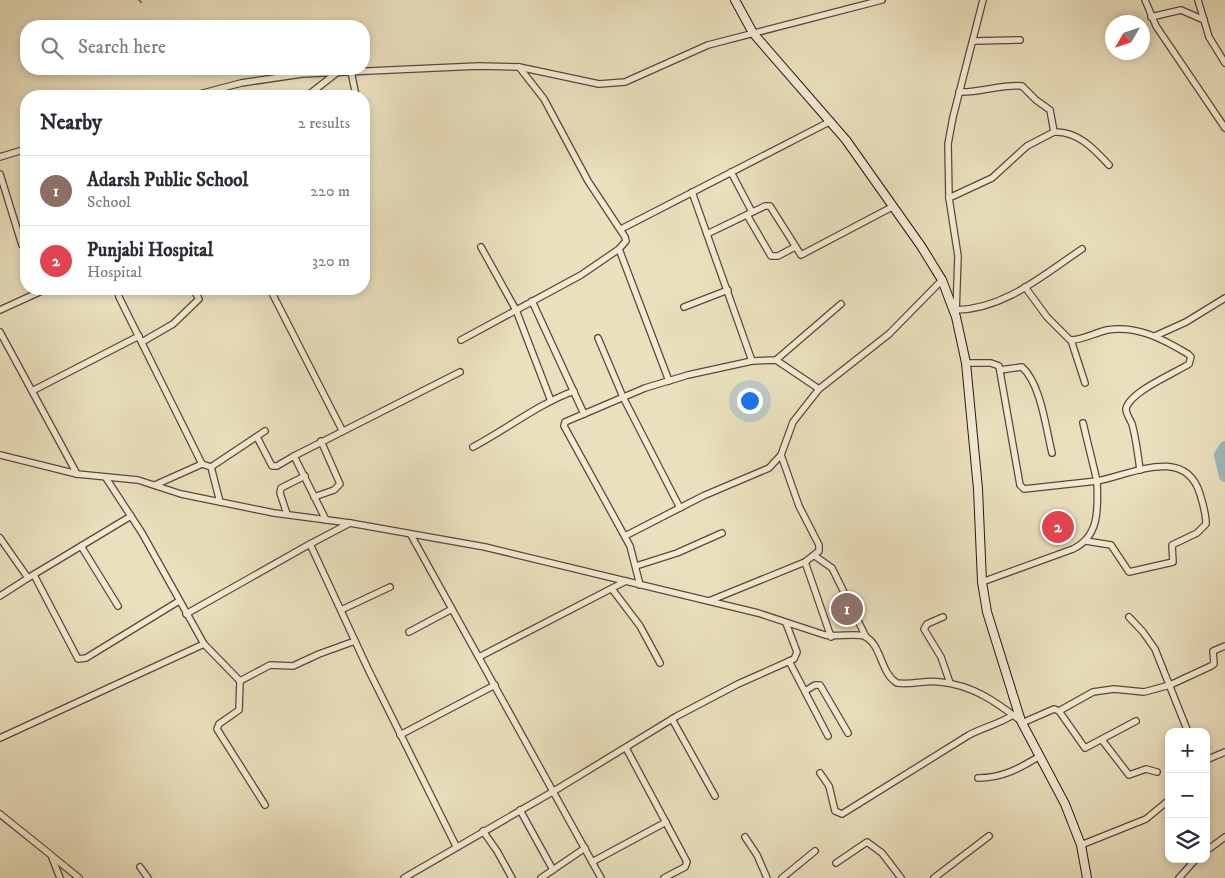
<!DOCTYPE html>
<html lang="en">
<head>
<meta charset="utf-8">
<style>
  body { margin:0; font-family:"IM FELL DW Pica",serif; background:#f2f2f3; color:#2b2b33 }
  .controls { position:absolute; right:15px; bottom:15px; display:grid; overflow:hidden; border-radius:10px; box-shadow:0 2px 8px #0003 }
  .controls button { width:45px; height:45px; display:grid; place-items:center; padding:0; border:0; border-bottom:1px solid #e1e1e2; background:#fff; color:#2b2b33; font:25px sans-serif }
  .compass { position:absolute; left:1105px; top:15px; width:45px; height:45px; border-radius:50%; background:#fff; box-shadow:0 2px 8px #0003; rotate:231deg }
  .you { position:absolute; left:749px; top:400px; width:18px; height:18px; margin:-12px; border:4px solid #fff; border-radius:50%; background:#1a73e8; box-shadow:0 0 0 8px #1a73e833 }
  .badge { display:grid; place-items:center; width:32px; height:32px; border-radius:50%; background:#7c3aed; color:#fff; font-size:16px; font-weight:700 }
  .pin { position:absolute; translate:-50% -50%; border:2px solid #fff; box-shadow:0 1px 5px #0006 }
  .list { margin:0; padding:0; list-style:none }
  h2 { display:flex; justify-content:space-between; align-items:center; height:65px; margin:0; padding:0 20px; font-size:21px }
  h2 small { font-size:16px; font-weight:400; color:#7c7c81 }
  .list li { display:grid; grid-template-columns:32px 1fr auto; gap:15px; align-items:center; box-sizing:border-box; height:70px; padding:0 20px; border-top:1px solid #e1e1e2 }
  .list b { display:block; font-size:19px; white-space:nowrap }
  .list p { margin:0; font-size:16px; white-space:nowrap; color:#7c7c81 }
  .list em { font-size:16px; font-style:normal; color:#7c7c81 }
  .icon { flex:none; width:28px; height:28px; fill:none; stroke:currentColor; stroke-width:2; stroke-linecap:round; stroke-linejoin:round }
  .map { position:relative; flex:none; width:1225px; height:878px; overflow:hidden }
  .search { position:absolute; background:#fff; box-shadow:0 2px 8px #0003; left:20px; top:20px; width:350px; height:55px; display:flex; align-items:center; gap:12px; box-sizing:border-box; padding:0 18px; border-radius:20px; color:#7c7c81; font-size:19px }
  .panel { position:absolute; background:#fff; box-shadow:0 2px 8px #0003; left:20px; top:90px; width:350px; height:205px; border-radius:20px }
  .map>svg:first-child { display:block }
  .lines { fill:none; stroke-linecap:round; stroke-linejoin:round }
  .stream { stroke:#707773; stroke-width:2 }
  .river { stroke:#9cbabb; stroke-width:12 }
  .street-casing { stroke:#5d4635; stroke-width:8 }
  .secondary-casing { stroke:#2e1208; stroke-width:10 }
  .street { stroke:#f1ebd4; stroke-width:5.5 }
  .secondary { stroke:#f1ebd4; stroke-width:8 }
</style>
</head>
<body>
<div class="map">
<svg width="1225" height="878" viewBox="0 0 1225 878">
  <rect width="100%" height="100%" fill="#eae0bd"/>
  <filter id="stains"><feTurbulence type="fractalNoise" baseFrequency=".004" numOctaves="4"/><feColorMatrix values="0 0 0 0 .2 0 0 0 0 .09 0 0 0 0 .02 0 0 0 .5 -.17"/></filter>
  <radialGradient id="worn" r=".72"><stop offset=".6" stop-color="#630" stop-opacity="0"/><stop offset="1" stop-color="#630" stop-opacity=".3"/></radialGradient>
  <g class="lines">
    <polyline class="stream" points="139,0 141,2"/>
    <polyline class="river" points="1225,447 1220,455 1225,476"/>
    <g class="street-casing">
      <g id="street">
        <polyline points="1145,0 1156,26 1225,128"/>
        <polyline points="1198,0 1209,37 1225,63"/>
        <polyline points="1151,17 1181,10 1204,20"/>
        <polyline points="974,41 1020,40"/>
        <polyline points="519,67 544,99 588,181 625,237 626,241 619,249 669,381"/>
        <polyline points="351,71 356,96"/>
        <path d="M 959,92 C 980,93 1001,84 1022,86 L 1036,100 L 1050,110 L 1054,132 C 1078,131 1094,149 1109,165"/>
        <polyline points="192,96 241,83 302,74 479,66 519,67 599,84 625,82 708,45 882,0"/>
        <polyline points="307,96 339,71"/>
        <polyline points="364,127 364,136"/>
        <polyline points="0,157 26,149"/>
        <polyline points="731,172 752,212"/>
        <polyline points="0,174 22,245"/>
        <polyline points="692,192 752,361"/>
        <polyline points="949,198 992,178 1027,146 1054,132"/>
        <polyline points="747,215 771,256 778,256 795,247"/>
        <polyline points="621,229 831,121"/>
        <polyline points="707,234 765,206 770,206 801,255 892,207"/>
        <polyline points="481,247 516,310 551,401"/>
        <path d="M 1025,287 L 1047,317 L 1070,340 C 1083,340 1094,333 1107,330 C 1137,325 1163,339 1188,354 L 1191,357 L 1189,364 C 1175,373 1129,392 1126,409 C 1126,414 1130,419 1132,424 C 1136,438 1138,455 1140,470"/>
        <polyline points="123,289 118,292 119,297 202,464 211,467 220,502"/>
        <polyline points="270,289 342,430"/>
        <polyline points="532,301 584,414"/>
        <polyline points="684,307 728,290"/>
        <polyline points="0,310 46,289"/>
        <path d="M 956,310 C 1005,309 1043,275 1082,249"/>
        <polyline points="956,313 958,256 949,198 948,144 953,117 983,0"/>
        <polyline points="0,332 77,474"/>
        <polyline points="1155,336 1186,322 1225,298"/>
        <polyline points="598,338 623,397 680,508"/>
        <polyline points="461,340 581,275 619,249"/>
        <polyline points="1071,340 1085,383"/>
        <polyline points="142,342 173,324 199,299 193,289"/>
        <polyline points="776,360 841,304"/>
        <polyline points="966,363 991,363 999,366 1020,485 1024,489 1097,481 1083,423"/>
        <path d="M 1000,370 L 1022,367 C 1041,384 1046,429 1052,453"/>
        <polyline points="32,391 139,336"/>
        <polyline points="257,437 272,466 277,466 294,456"/>
        <path d="M 473,447 C 507,429 538,404 574,391"/>
        <path d="M 0,455 L 77,474 L 138,480 L 181,494 L 274,513 L 350,523 L 485,547 L 758,613 L 825,635 C 836,637 855,633 864,636 C 882,644 880,673 897,683 C 911,685 926,680 940,682 C 973,685 996,702 1021,721"/>
        <polyline points="211,467 265,431"/>
        <polyline points="106,478 142,533 204,644"/>
        <polyline points="155,485 202,464"/>
        <polyline points="314,497 334,490 340,484 321,441"/>
        <polyline points="287,514 280,493 281,488 305,476"/>
        <polyline points="326,520 294,456 460,372"/>
        <polyline points="411,535 601,878"/>
        <polyline points="625,536 703,496 769,468 781,455 793,422 819,389"/>
        <polyline points="0,538 28,578 0,596"/>
        <polyline points="310,544 350,523"/>
        <polyline points="81,546 118,606"/>
        <polyline points="815,556 832,568 866,637"/>
        <polyline points="805,562 831,637"/>
        <polyline points="636,566 677,553 722,533"/>
        <polyline points="34,575 78,659 86,658 179,601"/>
        <polyline points="28,578 131,516"/>
        <path d="M 982,582 L 1073,549 C 1100,536 1098,508 1097,481 C 1131,475 1185,445 1200,494 C 1203,504 1206,513 1206,524 L 1197,533 L 1172,545 L 1173,562 L 1129,572 L 1111,545 L 1086,541"/>
        <polyline points="640,585 630,546 564,426 565,422 645,388 688,375 752,361 776,360 819,389 889,334 942,280"/>
        <polyline points="612,589 640,626 660,663"/>
        <polyline points="709,601 805,562 819,551 819,545 799,506 781,455"/>
        <polyline points="341,610 390,587"/>
        <polyline points="186,614 310,544 368,669 456,846"/>
        <polyline points="943,617 927,624 924,629 941,657 950,683"/>
        <polyline points="1129,617 1143,632 1155,649 1188,732"/>
        <polyline points="409,632 452,609"/>
        <polyline points="479,657 626,581"/>
        <polyline points="789,661 828,736"/>
        <polyline points="240,681 239,710 219,724 217,729 265,805"/>
        <polyline points="805,691 815,685 820,685 848,733"/>
        <polyline points="1059,711 1093,692 1114,689 1144,692 1170,685 1211,666 1214,664 1213,651 1225,646"/>
        <polyline points="672,719 715,796"/>
        <polyline points="1022,723 1054,709 1059,711 1085,748 1136,721"/>
        <polyline points="400,735 495,685"/>
        <polyline points="0,738 204,644 240,681 270,665 293,666 319,654 355,641"/>
        <polyline points="1102,740 1129,775 1146,769 1157,772"/>
        <polyline points="626,748 687,862 685,867 664,878"/>
        <polyline points="1206,760 1225,752"/>
        <path d="M 820,773 L 829,786 L 835,811 L 842,814 L 969,735 C 984,727 999,724 1013,715"/>
        <path d="M 978,778 C 1003,778 1020,768 1040,756"/>
        <polyline points="520,810 553,870"/>
        <polyline points="0,814 51,855 60,878"/>
        <polyline points="483,831 497,851 512,878"/>
        <polyline points="745,837 757,855 767,878"/>
        <polyline points="1081,845 1146,819 1169,800"/>
        <polyline points="1206,851 1225,837"/>
        <polyline points="52,856 79,878"/>
        <polyline points="592,862 666,822"/>
        <polyline points="836,863 867,842 882,853 901,878"/>
        <polyline points="140,867 148,878"/>
        <polyline points="404,878 554,791 677,716 738,684 794,659 797,652 786,623"/>
        <polyline points="541,878 585,848"/>
        <polyline points="782,878 815,851"/>
        <polyline points="934,878 989,836"/>
        <polyline points="1179,878 1196,859"/>
      </g>
    </g>
    <g class="secondary-casing">
      <polyline id="secondary" points="735,0 753,33 846,140 921,246 942,280 956,317 966,363 978,489 982,582 987,612 1021,721 1065,804 1081,845 1087,878"/>
    </g>
    <use href="#street" class="street"/>
    <use href="#secondary" class="secondary"/>
  </g>
  <rect width="100%" height="100%" filter="url(#stains)"/>
  <rect width="100%" height="100%" fill="url(#worn)"/>
</svg>
<div class="controls">
<button>+</button>
<button>−</button>
<button><svg class="icon" aria-label="layers" viewBox="0 0 24 24"><path d="M12 4l9 5-9 5-9-5zM3 14l9 5 9-5"/></svg></button>
</div>
<svg class="compass" viewBox="-18 -18 36 36"><path d="M0-13l5 13h-10z" fill="#e53935"/><path d="M0 13l5-13h-10z" fill="#7c7c81"/></svg>
<div class="you"></div>
<div class="pin badge" style="left:847px;top:609px;background:#8d6e63">1</div>
<div class="pin badge" style="left:1058px;top:527px;background:#e0444e">2</div>
<div class="search"><svg class="icon" aria-label="search" viewBox="0 0 24 24"><circle cx="10" cy="10" r="6"/><path d="M15 15l6 6"/></svg>Search here</div>
<section class="panel">
<h2>Nearby<small>2 results</small></h2>
<ul class="list">
<li><span class="badge" style="background:#8d6e63">1</span><div><b>Adarsh Public School</b><p>School</p></div><em>220 m</em></li>
<li><span class="badge" style="background:#e0444e">2</span><div><b>Punjabi Hospital</b><p>Hospital</p></div><em>320 m</em></li>
</ul>
</section>
</div>
</body>
</html>
